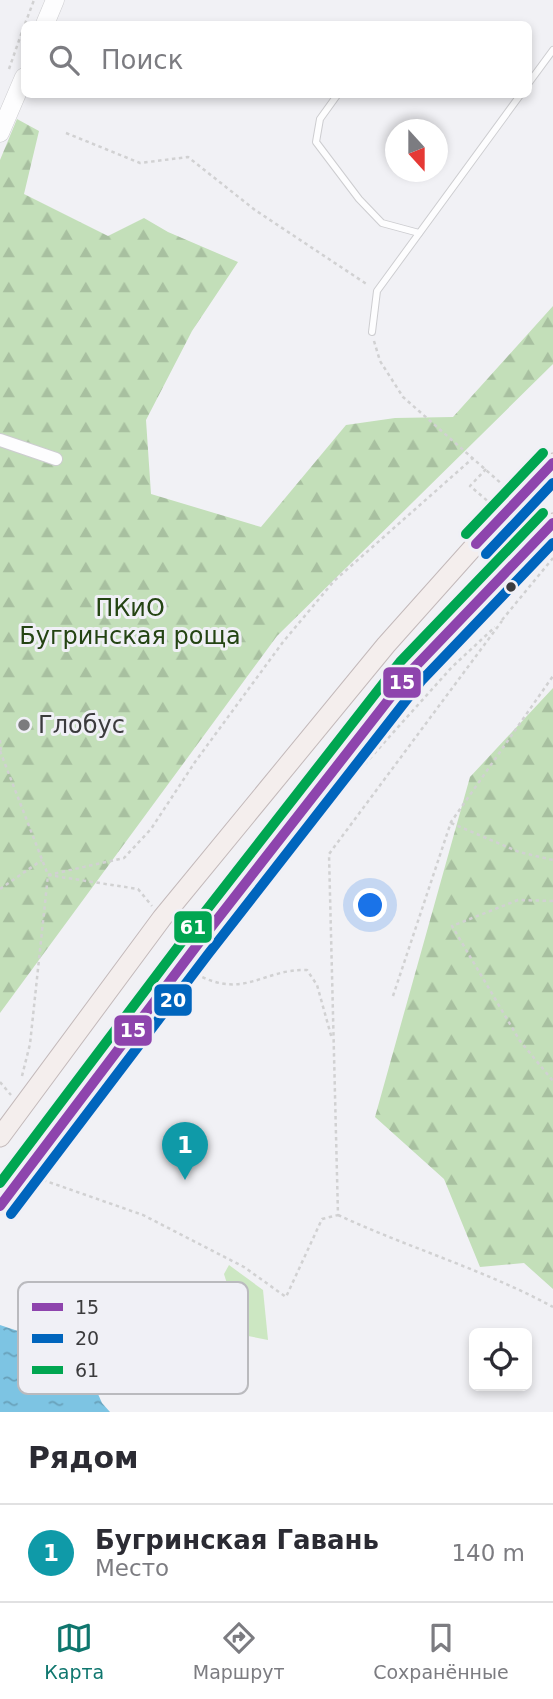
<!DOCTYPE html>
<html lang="ru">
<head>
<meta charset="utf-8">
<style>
  body { margin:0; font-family:"DejaVu Sans",sans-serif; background:#f2f2f3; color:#2b2b33 }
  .controls { position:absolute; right:21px; bottom:21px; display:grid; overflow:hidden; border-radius:10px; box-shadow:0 4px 10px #0003 }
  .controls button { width:63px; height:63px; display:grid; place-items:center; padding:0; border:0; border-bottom:2px solid #e1e1e2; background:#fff; color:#2b2b33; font:35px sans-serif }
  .compass { position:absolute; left:385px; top:119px; width:63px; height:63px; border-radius:50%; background:#fff; box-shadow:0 4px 10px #0003; rotate:159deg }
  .you { position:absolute; left:371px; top:906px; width:24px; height:24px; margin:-18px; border:5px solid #fff; border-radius:50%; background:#1a73e8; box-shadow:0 0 0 10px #1a73e833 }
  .badge { display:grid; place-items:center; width:46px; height:46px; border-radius:50%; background:#0f766e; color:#fff; font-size:23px; font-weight:700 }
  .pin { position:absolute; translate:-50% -58px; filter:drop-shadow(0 2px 4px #0008) }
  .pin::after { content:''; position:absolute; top:37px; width:24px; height:21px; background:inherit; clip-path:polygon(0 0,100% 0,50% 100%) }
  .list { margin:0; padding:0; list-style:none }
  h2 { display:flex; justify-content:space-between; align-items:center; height:91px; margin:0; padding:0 28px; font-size:30px }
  h2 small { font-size:23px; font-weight:400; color:#7c7c81 }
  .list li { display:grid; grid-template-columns:46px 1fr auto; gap:21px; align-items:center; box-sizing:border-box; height:98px; padding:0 28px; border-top:2px solid #e1e1e2 }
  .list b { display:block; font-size:26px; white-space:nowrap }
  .list p { margin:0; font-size:23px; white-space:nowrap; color:#7c7c81 }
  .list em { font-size:23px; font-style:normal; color:#7c7c81 }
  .icon { flex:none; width:38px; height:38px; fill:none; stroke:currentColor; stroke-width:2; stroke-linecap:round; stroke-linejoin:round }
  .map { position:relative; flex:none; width:553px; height:1412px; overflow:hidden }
  .search { position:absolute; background:#fff; box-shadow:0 4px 10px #0003; left:21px; right:21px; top:21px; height:77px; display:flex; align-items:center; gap:18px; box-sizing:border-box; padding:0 24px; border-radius:10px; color:#7c7c81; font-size:26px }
  .sheet { height:189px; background:#fff }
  nav { display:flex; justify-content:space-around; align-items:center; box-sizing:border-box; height:98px; border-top:2px solid #e1e1e2; background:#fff; font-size:19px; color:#7c7c81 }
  nav a { display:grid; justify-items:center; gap:4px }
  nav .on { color:#0f766e }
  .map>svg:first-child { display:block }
  .forest { fill:url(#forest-firs) }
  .park { fill:#cce7c2 }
  .water { fill:url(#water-ripples) }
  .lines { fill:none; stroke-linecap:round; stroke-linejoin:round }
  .lane-casing { stroke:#cdcdd0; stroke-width:8 }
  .street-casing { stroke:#cdcdd0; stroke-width:14 }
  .secondary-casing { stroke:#cdcdd0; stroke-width:19 }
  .primary-casing { stroke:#c3b9ba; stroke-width:21 }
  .path { stroke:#d1d1d2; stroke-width:2.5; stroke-dasharray:3.5 3.5; stroke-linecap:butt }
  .lane { stroke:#fdfdfe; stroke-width:6 }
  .street { stroke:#fdfdfe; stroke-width:12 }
  .secondary { stroke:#fdfdfe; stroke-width:18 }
  .primary { stroke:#f4eeed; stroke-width:19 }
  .primary-bridge-casing { stroke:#c3b9ba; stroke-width:21; stroke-linecap:butt }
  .path-bridge { stroke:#d1d1d2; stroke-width:2.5; stroke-dasharray:3.5 3.5; stroke-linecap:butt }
  .primary-bridge { stroke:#f4eeed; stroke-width:19 }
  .bus-1-casing { stroke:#f0f0f6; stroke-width:16 }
  .bus-2-casing { stroke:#f0f0f6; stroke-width:16 }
  .bus-3-casing { stroke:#f0f0f6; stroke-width:16 }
  .bus-1 { stroke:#8e44ad; stroke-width:10 }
  .bus-2 { stroke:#0065bd; stroke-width:10 }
  .bus-3 { stroke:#00a651; stroke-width:10 }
  .bus-dot { fill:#3b3b3d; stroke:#f0f0f6; stroke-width:2.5 }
  .poi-dot { fill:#7b7b7d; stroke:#f0f0f6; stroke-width:2.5 }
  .labels { text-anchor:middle; stroke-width:6; stroke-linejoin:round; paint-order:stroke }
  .park-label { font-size:24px; fill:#244413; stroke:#f0f0f6 }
  .poi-label { font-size:24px; fill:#3b3b3d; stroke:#f0f0f6; text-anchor:start }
  .key { fill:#f0f0f6; stroke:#bababe; stroke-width:2 }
  .key-label { font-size:19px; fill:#3b3b3d }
  .line-badge { stroke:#f0f0f6; stroke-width:2.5 }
  .badge-label { font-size:19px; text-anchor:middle; font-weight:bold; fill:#fff }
</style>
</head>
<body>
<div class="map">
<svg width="553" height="1412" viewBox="0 0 553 1412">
  <defs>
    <pattern id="forest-firs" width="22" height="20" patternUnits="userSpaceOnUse" patternTransform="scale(1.75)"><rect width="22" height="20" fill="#c3dfb9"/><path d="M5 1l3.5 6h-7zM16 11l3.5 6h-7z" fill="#a8c0a0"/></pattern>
    <pattern id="water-ripples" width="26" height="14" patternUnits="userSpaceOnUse" patternTransform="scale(1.75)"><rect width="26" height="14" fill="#7dc4e3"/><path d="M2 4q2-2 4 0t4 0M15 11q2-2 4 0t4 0" fill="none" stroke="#68a0b9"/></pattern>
  </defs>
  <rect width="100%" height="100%" fill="#f1f1f5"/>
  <g class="forest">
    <polygon points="17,119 39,131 24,194 108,236 144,218 168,232 238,262 192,331 146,420 151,494 261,527 346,425 395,418 453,417 553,306 553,364 277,636 0,1013 0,160"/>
    <polygon points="553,688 553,1289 524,1263 480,1267 444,1179 375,1117 470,777"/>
  </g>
  <polygon class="park" points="229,1265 263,1290 268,1340 243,1335 224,1274"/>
  <polygon class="water" points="0,1325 30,1335 82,1358 102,1403 110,1412 0,1412"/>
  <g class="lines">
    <g class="lane-casing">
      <g id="lane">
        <polyline points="528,84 553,50"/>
        <polyline points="338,94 320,119 316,142 359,199 382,223 419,233"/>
        <polyline points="372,332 377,291 521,94"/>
      </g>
    </g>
    <g class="street-casing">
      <polyline id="street" points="0,440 56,459"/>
    </g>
    <g class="secondary-casing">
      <g id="secondary">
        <polyline points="45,24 55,0"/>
        <polyline points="0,133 24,77"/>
      </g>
    </g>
    <g class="primary-casing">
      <g id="primary">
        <polyline points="198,944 411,671 553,523"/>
        <polyline points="0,1137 162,918 386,645 502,515 553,463"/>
      </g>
    </g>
    <g class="path">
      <polyline points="25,24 34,0"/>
      <polyline points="9,69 24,26"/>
      <polyline points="66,133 140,163 188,157 255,210 368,285"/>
      <polyline points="374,341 380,361 403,397 503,485"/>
      <polyline points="486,469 470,486 490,503"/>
      <polyline points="502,620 553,558"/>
      <polyline points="0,740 1,752"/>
      <polyline points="0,751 48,875 138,889 152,906"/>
      <polyline points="346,785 452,667 495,627"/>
      <polyline points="451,823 519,852 553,860"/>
      <polyline points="0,889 42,860"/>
      <polyline points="553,901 518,900 452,926 520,1041 553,1081"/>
      <path d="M 196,974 C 245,1000 261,969 307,970 L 317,985 L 332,1039"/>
      <polyline points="393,996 451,822 553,676"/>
      <polyline points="22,1076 30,1044 48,875 124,858 151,829 195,762 283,642 334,581 473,458"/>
      <polyline points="0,1082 11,1095"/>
      <polyline points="43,1180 143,1215 244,1267 286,1297 322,1219 338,1215 329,854 502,621"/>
      <path d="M 338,1215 C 409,1248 485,1270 553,1307"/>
    </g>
    <use href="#lane" class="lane"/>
    <use href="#street" class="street"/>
    <use href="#secondary" class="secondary"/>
    <use href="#primary" class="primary"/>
    <g class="primary-bridge-casing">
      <polyline id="primary-bridge" points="0,1206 198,944"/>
    </g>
    <polyline class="path-bridge" points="503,485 553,531"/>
    <use href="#primary-bridge" class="primary-bridge"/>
    <g class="bus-1-casing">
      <g id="bus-1">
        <polyline points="476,544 553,463"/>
        <polyline points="0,1206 198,944 411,671 553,523"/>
      </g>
    </g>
    <g class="bus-2-casing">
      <g id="bus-2">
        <polyline points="486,554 553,483"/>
        <polyline points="11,1214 209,953 422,680 553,543"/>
      </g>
    </g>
    <g class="bus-3-casing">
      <g id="bus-3">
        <polyline points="466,534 543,453"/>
        <polyline points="0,1183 187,935 400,662 543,513"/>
      </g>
    </g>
    <use href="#bus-1" class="bus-1"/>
    <use href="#bus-2" class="bus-2"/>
    <use href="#bus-3" class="bus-3"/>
  </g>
  <circle class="bus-dot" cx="511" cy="587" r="6"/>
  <circle class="poi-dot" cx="24" cy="725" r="7"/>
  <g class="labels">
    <g class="park-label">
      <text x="130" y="616">ПКиО<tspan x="130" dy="28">Бугринская роща</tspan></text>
    </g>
    <g class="poi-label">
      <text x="38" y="733">Глобус</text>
    </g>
  </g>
  <rect x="18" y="1282" width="230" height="112" rx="10" class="key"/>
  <rect x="32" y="1303" width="31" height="8" fill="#8e44ad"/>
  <rect x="32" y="1334" width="31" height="9" fill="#0065bd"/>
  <rect x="32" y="1366" width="31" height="8" fill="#00a651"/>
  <g class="key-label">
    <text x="75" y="1314">15</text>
    <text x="75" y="1345">20</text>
    <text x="75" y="1377">61</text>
  </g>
  <g class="line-badge">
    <rect x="382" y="666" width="40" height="33" rx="7" fill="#8e44ad"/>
    <rect x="173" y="910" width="40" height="34" rx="7" fill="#00a651"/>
    <rect x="153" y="983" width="40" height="34" rx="7" fill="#0065bd"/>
    <rect x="113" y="1014" width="40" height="33" rx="7" fill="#8e44ad"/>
  </g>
  <g class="badge-label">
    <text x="402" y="689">15</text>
    <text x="193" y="934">61</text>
    <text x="173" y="1007">20</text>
    <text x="133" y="1037">15</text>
  </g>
</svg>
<div class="controls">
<button><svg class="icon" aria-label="locate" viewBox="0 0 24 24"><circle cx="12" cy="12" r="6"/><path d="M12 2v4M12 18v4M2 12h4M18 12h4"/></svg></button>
</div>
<svg class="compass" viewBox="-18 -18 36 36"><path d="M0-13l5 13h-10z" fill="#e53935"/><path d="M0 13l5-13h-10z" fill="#7c7c81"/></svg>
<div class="you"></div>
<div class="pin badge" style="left:185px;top:1180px;background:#0f9aa8">1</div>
<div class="search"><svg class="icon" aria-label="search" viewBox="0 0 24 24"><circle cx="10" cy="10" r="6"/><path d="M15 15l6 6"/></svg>Поиск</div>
</div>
<section class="sheet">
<h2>Рядом<small></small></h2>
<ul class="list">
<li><span class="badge" style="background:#0f9aa8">1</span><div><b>Бугринская Гавань</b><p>Место</p></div><em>140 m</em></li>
</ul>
</section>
<nav>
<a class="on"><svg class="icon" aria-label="map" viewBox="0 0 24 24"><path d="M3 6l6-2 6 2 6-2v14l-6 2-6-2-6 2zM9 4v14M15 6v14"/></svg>Карта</a>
<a><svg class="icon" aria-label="directions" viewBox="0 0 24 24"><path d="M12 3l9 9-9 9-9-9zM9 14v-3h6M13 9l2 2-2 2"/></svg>Маршрут</a>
<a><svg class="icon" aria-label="saved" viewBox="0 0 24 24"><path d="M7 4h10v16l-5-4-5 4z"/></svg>Сохранённые</a>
</nav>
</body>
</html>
